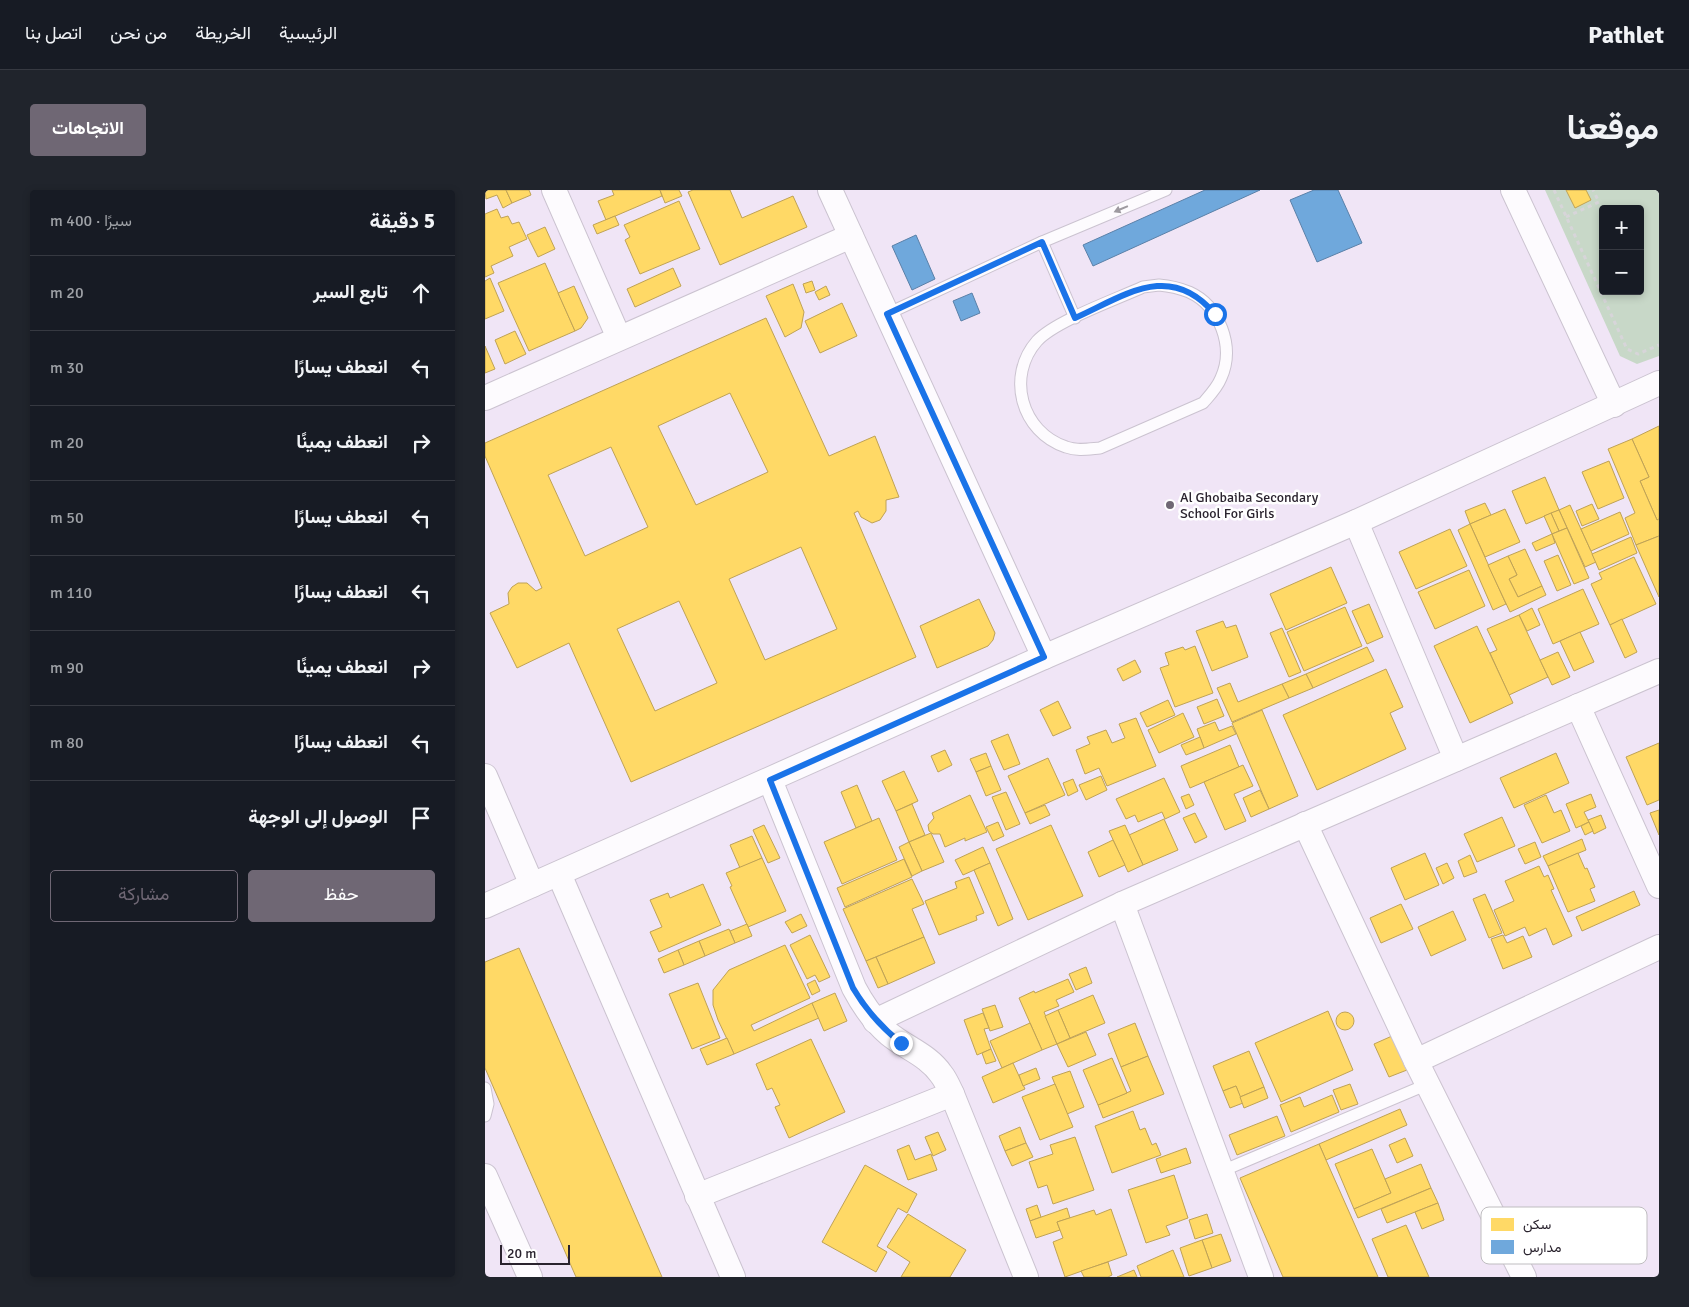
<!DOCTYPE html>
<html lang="ar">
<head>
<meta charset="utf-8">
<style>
  body { margin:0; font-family:Signika,Vazirmatn,sans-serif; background:#20242c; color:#f1f3f6; direction:rtl }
  .controls { position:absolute; right:15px; top:15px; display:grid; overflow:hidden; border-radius:5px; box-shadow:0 2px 8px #0003 }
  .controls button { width:45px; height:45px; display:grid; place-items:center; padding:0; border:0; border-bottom:1px solid #363941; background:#171b24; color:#f1f3f6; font:25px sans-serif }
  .scale { position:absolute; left:15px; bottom:12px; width:70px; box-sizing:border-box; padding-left:5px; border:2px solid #2a232e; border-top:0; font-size:14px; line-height:18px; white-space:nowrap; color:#2a232e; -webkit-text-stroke:4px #fff; paint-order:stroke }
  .stop { position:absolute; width:15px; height:15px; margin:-11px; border:4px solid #1a73e8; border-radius:50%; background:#fff }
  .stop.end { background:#1a73e8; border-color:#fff; box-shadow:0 1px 5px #0008 }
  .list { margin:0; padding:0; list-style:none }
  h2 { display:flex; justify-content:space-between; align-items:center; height:65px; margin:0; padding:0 20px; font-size:21px }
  h2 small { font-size:16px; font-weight:400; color:#9ea1a6 }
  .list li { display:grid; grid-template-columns:32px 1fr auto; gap:15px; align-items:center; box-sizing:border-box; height:75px; padding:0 20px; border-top:1px solid #363941 }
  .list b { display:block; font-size:19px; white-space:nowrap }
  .list em { font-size:16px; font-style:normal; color:#9ea1a6 }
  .actions { display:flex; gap:10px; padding:15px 20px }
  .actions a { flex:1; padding:11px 0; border:1px solid #6f6774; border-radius:5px; text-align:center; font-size:18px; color:#6f6774 }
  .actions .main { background:#6f6774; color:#fff }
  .icon { flex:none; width:28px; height:28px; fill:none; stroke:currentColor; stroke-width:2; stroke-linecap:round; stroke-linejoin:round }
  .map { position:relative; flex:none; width:1174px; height:1087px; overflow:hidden; direction:ltr; border-radius:5px }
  header { display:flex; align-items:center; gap:30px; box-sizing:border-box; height:70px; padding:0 25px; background:#171b24; border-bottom:1px solid #363941 }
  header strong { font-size:24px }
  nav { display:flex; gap:28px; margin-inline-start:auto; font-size:18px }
  .intro { display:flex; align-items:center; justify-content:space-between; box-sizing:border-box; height:120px; padding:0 30px }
  h1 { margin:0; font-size:35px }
  .button { padding:12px 22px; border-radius:5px; background:#6f6774; color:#fff; font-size:18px; font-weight:700 }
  main { display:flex; gap:30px; padding:0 30px }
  aside { flex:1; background:#171b24; border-radius:5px; box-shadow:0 2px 8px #0003 }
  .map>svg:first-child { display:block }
  .green { fill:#c8d8c8; fill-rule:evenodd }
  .homes { fill:#ffd966; stroke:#bfa255; fill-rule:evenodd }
  .schools { fill:#6fa8dc; stroke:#5a80a8 }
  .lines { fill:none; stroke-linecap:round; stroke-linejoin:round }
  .service-casing { stroke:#cbc3d0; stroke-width:13 }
  .minor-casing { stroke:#cbc3d0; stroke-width:26 }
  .path { stroke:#d7d5d9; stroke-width:3; stroke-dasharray:4 4; stroke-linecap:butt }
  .service { stroke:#fdfbfe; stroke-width:11 }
  .minor { stroke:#fdfbfe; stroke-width:24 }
  .oneway { fill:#9e9aa0 }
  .route { stroke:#1a73e8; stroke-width:6 }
  .poi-dot { fill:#6f6774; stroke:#fff; stroke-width:2 }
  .labels { text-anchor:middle; stroke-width:5; stroke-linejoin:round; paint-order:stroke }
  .poi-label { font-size:14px; fill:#2a232e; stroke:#fff; text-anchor:start }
  .key { fill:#fff; stroke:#bfbdc0; stroke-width:1 }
  .key-label { font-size:14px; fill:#2a232e }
</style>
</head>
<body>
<header>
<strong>Pathlet</strong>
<nav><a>الرئيسية</a><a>الخريطة</a><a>من نحن</a><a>اتصل بنا</a></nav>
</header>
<div class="intro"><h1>موقعنا</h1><a class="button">الاتجاهات</a></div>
<main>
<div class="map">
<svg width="1174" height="1087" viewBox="0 0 1174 1087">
  <rect width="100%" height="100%" fill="#f0e5f6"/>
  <path class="green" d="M 1060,0 L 1174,0 L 1174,166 L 1152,174 L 1135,166 ZM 1118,19 L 1155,19 L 1155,101 L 1118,101 Z"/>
  <g class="homes">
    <polygon points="0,0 21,0 27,13 18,18 12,5 1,9"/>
    <polygon points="21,0 44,0 46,5 27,13"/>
    <polygon points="127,0 175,0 177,6 121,30 113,11 129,5"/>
    <polygon points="175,0 194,0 197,6 180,13"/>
    <polygon points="208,0 245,0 257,28 308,6 322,37 235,75 203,2"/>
    <polygon points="1081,0 1101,0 1106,10 1090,18"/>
    <polygon points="194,11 215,59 155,84 140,50 145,47 139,35"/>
    <polygon points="12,19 16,28 23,26 27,34 34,32 42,49 24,57 28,66 6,76 9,83 0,87 0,24"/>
    <polygon points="130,26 134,35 112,44 108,35"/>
    <polygon points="60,37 70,59 53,67 42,45"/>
    <polygon points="60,73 90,141 44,161 13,93"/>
    <polygon points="188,78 196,96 150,117 142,99"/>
    <polygon points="5,88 19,121 0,129 0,91"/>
    <polygon points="327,91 330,100 321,103 318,94"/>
    <polygon points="308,94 319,122 316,138 300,147 281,106"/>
    <polygon points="89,96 103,128 96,138 90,141 73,103"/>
    <polygon points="341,96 345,105 334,110 330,102"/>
    <polygon points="357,113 372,146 335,163 320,131"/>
    <path d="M 281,128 L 344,266 L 390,246 L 414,307 L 401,310 L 401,321 L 395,330 L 387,333 L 376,327 L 373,321 L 369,323 L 431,467 L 146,592 L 84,453 L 32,478 L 5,423 L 24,414 L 23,403 L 27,397 L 33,393 L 42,393 L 51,401 L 57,398 L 0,266 L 0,253 ZM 245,203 L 283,282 L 211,315 L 173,236 ZM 126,257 L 163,337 L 100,366 L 63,285 ZM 316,357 L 352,439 L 280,470 L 244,389 ZM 194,411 L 232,493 L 170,521 L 132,439 Z"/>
    <polygon points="30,141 41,164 20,174 10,150"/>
    <polygon points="0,156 10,179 0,183"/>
    <polygon points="1174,236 1174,329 1172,330 1155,291 1164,287 1147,249"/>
    <polygon points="1147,249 1164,287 1155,291 1172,330 1174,329 1174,346 1151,355 1140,328 1150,323 1123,259"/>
    <polygon points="1124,271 1139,308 1113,319 1097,282"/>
    <polygon points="1060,287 1074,320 1041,334 1027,301"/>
    <polygon points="1000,313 1006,325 985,334 980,321"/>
    <polygon points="1107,314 1114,329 1097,336 1091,321"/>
    <polygon points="1085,315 1111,372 1100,377 1074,320"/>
    <polygon points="1020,319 1035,352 1000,367 985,334"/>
    <polygon points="1074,320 1082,338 1074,341 1066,323"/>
    <polygon points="1135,322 1144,344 1106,361 1096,339"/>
    <polygon points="1066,323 1074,341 1067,344 1059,326"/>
    <polygon points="985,334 1021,414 1008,420 973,340"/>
    <polygon points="1082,338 1104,388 1089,394 1067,344"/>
    <polygon points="965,339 982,376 931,399 914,362"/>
    <polygon points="1067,344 1070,353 1051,361 1047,353"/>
    <polygon points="1174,346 1174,407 1151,355"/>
    <polygon points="1146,347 1152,363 1114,380 1107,364"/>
    <polygon points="1040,359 1057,396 1033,407 1024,389 1032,385 1023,366"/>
    <polygon points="1073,365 1086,395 1072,401 1059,371"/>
    <polygon points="1023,366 1032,385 1024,389 1033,407 1057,396 1061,405 1025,422 1003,375"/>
    <polygon points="1149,367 1171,414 1125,435 1106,394 1117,389 1114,383"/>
    <polygon points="846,377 862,413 801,440 785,404"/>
    <polygon points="984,380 1000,416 950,439 933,402"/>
    <polygon points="1098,399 1114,434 1068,454 1053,419"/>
    <polygon points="494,409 510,443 508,450 503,456 452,478 435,436"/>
    <polygon points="884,414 898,447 882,454 867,421"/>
    <polygon points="860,417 877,456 819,481 802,442"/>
    <polygon points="1047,418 1055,435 1042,441 1034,425"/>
    <polygon points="1034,425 1063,487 1024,505 1005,463 1012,460 1002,439"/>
    <polygon points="1137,429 1152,462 1140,468 1125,435"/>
    <polygon points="738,431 741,438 751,435 763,467 727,481 711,441"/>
    <polygon points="992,436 1028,513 985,533 949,456"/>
    <polygon points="797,438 816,482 804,487 785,443"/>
    <polygon points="1095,442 1109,472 1089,481 1075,451"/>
    <polygon points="710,456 728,503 690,517 675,478 684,475 680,463 698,457 700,460"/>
    <polygon points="882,457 889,471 828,498 821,484"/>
    <polygon points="1073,462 1085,487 1067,495 1055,470"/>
    <polygon points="650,470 656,482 638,491 632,479"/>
    <polygon points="901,479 918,517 905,523 921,559 832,600 798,525"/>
    <polygon points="821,484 828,498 804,508 797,494"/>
    <polygon points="745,493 753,512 797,494 804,508 747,532 732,498"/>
    <polygon points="732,509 739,526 719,534 712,517"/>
    <polygon points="683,510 690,525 662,537 655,523"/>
    <polygon points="573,511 586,538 568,546 555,520"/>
    <polygon points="777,520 813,606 784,619 747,533"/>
    <polygon points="698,523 709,547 674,563 663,540"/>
    <polygon points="651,528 671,576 622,596 614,578 600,584 591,560 605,554 602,547 621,540 627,553 640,548 634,534"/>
    <polygon points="730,532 734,541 747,536 751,544 719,558 712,539"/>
    <polygon points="523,544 535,574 519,580 506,551"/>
    <polygon points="715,547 719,558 701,565 696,555"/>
    <polygon points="1174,553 1174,610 1162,615 1141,567"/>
    <polygon points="745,555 754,577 705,598 696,576"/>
    <polygon points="460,560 467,575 453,582 446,566"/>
    <polygon points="501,563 506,576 491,582 485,569"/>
    <polygon points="1071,563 1084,593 1029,618 1015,588"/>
    <polygon points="563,568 580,605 540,623 523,586"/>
    <polygon points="758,575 768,596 749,604 761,631 740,640 719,592"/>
    <polygon points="506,576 516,600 501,606 491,582"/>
    <polygon points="419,581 433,611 411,621 397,591"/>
    <polygon points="616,586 622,600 601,610 594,595"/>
    <polygon points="679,588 695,622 680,629 677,622 653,632 650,625 641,629 631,609"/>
    <polygon points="588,589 593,601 583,606 578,593"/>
    <polygon points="372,595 387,631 371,638 356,602"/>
    <polygon points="775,600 784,619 766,627 758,608"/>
    <polygon points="521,602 535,634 521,640 507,607"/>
    <polygon points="704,604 709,615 701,619 696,607"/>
    <polygon points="1106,604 1111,617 1099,622 1104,632 1091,638 1081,614"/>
    <polygon points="485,605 502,642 480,651 480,648 460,657 455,644 448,644 444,641 443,635 449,628 447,623"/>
    <polygon points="1061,605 1069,623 1076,620 1085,641 1057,653 1039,615"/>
    <polygon points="427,614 440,645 424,652 411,621"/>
    <polygon points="560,615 565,625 545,634 540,623"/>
    <polygon points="1174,620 1174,645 1165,623"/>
    <polygon points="710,623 722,647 710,653 698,628"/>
    <polygon points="1116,625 1121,638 1109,644 1103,630"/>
    <polygon points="1017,627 1030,656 992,672 979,644"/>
    <polygon points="394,628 412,670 357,694 339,652"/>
    <polygon points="679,629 693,660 658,675 644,645"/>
    <polygon points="513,632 519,646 508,651 501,637"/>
    <polygon points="1104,632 1108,641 1100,645 1096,636"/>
    <polygon points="279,635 295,668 283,673 268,640"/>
    <polygon points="566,635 598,706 543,730 511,659"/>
    <polygon points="640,635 658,675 643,682 624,641"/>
    <polygon points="446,643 459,672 437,681 424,652"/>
    <polygon points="267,646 277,668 255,678 245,655"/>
    <polygon points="1097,649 1101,660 1063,676 1058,666"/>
    <polygon points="628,650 640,675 614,687 603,662"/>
    <polygon points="424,652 437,681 427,686 414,657"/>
    <polygon points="1050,652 1056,667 1040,674 1033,659"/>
    <polygon points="498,657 505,673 478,685 470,670"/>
    <polygon points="940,663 954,695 920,710 906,678"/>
    <polygon points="1093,663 1100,679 1102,678 1110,697 1105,699 1110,711 1083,722 1063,676"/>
    <polygon points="985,665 992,682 979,687 973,671"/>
    <polygon points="277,668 301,721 263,737 245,697 247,696 241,683"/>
    <polygon points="419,669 427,687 360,717 352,698"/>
    <polygon points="505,673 528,729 513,736 489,680"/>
    <polygon points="962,673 969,688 958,694 951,678"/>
    <polygon points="1054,676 1059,687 1063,685 1069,699 1066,700 1087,746 1068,755 1061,738 1044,746 1040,737 1020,746 1009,720 1029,711 1020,691"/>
    <polygon points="484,687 499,723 491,726 492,730 454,745 440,711 472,698 470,692"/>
    <polygon points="427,689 439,714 427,719 439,747 381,771 358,719"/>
    <polygon points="218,694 236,735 174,762 165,742 177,737 165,710 183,703 185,708"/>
    <polygon points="1149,701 1155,715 1097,741 1091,727"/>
    <polygon points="1000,704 1017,743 1004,748 988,709"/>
    <polygon points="916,714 928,739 896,753 885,728"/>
    <polygon points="968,721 981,750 946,766 933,737"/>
    <polygon points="316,724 322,736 307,743 300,732"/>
    <polygon points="262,734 267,746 250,753 245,741"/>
    <polygon points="244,739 250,753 220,766 214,751"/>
    <polygon points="325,745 345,787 334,792 330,785 322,789 305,755"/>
    <polygon points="1018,745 1022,753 1038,746 1047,767 1018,779 1006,749"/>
    <polygon points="439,747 450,773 403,794 391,767"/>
    <polygon points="214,751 220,766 199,775 193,760"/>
    <polygon points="300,755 325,808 266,835 269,841 327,813 334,828 249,864 233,830 228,815 228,800 244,780"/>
    <polygon points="34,758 177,1087 91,1087 0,878 0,772"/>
    <polygon points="193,760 199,775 179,783 173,769"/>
    <polygon points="391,767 403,794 393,798 381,771"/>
    <polygon points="601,777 607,793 591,800 584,784"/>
    <polygon points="583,789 589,802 571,810 574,816 559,822 572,854 557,860 534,808 549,801 550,803"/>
    <polygon points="330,790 335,801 327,805 322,794"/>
    <polygon points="213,793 235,848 207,859 184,804"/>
    <polygon points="350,803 362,831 339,841 327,813"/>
    <polygon points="608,805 620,833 585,848 573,820"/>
    <polygon points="510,815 518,837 505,841 497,819"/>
    <polygon points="573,820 585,848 572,854 560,826"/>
    <polygon points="843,821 868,880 796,912 770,853"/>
    <circle cx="860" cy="831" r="9"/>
    <polygon points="498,823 504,838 499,839 506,859 492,865 479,830"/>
    <polygon points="545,833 557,860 517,878 505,851"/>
    <polygon points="650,833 663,866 636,877 623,844"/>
    <polygon points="601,842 611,865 583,877 572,854"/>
    <polygon points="907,846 922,880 904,887 889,854"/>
    <polygon points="242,848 249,864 222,875 215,859"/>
    <polygon points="326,849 360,922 304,948 290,917 295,915 287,898 282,900 271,874"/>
    <polygon points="506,859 511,871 501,874 497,863"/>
    <polygon points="764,861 779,897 755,907 751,896 738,901 728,876"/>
    <polygon points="663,866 679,904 618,928 613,915 646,901 636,877"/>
    <polygon points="627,868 642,903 613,915 598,880"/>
    <polygon points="528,873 540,899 508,913 497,887"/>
    <polygon points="551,878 555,889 538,896 534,885"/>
    <polygon points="585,881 599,917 582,924 567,887"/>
    <polygon points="570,894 588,937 555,950 537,907"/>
    <polygon points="865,894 873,914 856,920 848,900"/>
    <polygon points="751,896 758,913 745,918 738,901"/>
    <polygon points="779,897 783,908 759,918 755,907"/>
    <polygon points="847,905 854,922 806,942 795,915 815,907 819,917"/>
    <polygon points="915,919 922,935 841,970 834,954"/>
    <polygon points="648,921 655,940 660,938 667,955 671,953 676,965 627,983 610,936"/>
    <polygon points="792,926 800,946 752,965 744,945"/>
    <polygon points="535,937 541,953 520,961 514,946"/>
    <polygon points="453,942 461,960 448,966 440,947"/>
    <polygon points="590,947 609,1000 568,1014 562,995 553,998 544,972 568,964 565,955"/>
    <polygon points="920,948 928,966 912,973 904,955"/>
    <polygon points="541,953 548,967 527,976 520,961"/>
    <polygon points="834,954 841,970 893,1087 798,1087 755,988"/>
    <polygon points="424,955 430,970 446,964 452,980 423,990 412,960"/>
    <polygon points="701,958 706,973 676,983 671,969"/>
    <polygon points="887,959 906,1003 869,1019 850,974"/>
    <polygon points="936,974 946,998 873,1028 869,1019 906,1003 900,989"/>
    <polygon points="380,975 432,1004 422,1023 413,1018 392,1056 402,1062 391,1082 337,1052"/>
    <polygon points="689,985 703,1028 681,1036 685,1045 661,1053 643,1000"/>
    <polygon points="946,998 953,1013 902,1033 896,1019"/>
    <polygon points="953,1013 959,1030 937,1039 930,1022"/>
    <polygon points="552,1015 556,1027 545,1031 541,1019"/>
    <polygon points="582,1018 585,1028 572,1032 575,1040 551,1048 545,1031"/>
    <polygon points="626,1019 642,1065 580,1087 568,1052 578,1048 572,1032 609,1020 611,1025"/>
    <polygon points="423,1024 481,1060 465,1087 416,1087 425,1072 402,1057"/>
    <polygon points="722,1024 728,1043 710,1049 704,1030"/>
    <polygon points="921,1035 944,1087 903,1087 887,1049"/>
    <polygon points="736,1044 746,1071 727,1078 717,1050"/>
    <polygon points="717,1050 727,1078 704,1086 695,1058"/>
    <polygon points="688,1060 699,1087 656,1087 652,1076"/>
    <polygon points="623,1072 627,1085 623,1087 599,1087 596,1081"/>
    <polygon points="649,1080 652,1087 632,1087"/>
  </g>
  <g class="schools">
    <polygon points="720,0 775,0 608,76 598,55"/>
    <polygon points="829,0 853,0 877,53 832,72 805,10"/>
    <polygon points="431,45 450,89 427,100 407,56"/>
    <polygon points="487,103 495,123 476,131 468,111"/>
  </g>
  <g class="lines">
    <g class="service-casing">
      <g id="service">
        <polyline points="557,52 590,128"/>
        <path d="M 674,95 C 685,96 694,98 704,102 C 735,116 750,157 736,188 C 732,198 725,205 718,213 L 615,258 C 603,259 592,261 581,257 C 536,242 521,186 552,151 C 570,131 632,109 658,97 Z"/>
        <polyline points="402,124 557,52 681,0"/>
        <polyline points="0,898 3,914 0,926"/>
        <polyline points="737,981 943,894"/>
      </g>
    </g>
    <g class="minor-casing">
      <g id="minor">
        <polyline points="69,0 134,148"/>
        <polyline points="345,0 559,467"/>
        <polyline points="1028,0 1129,215"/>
        <polyline points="0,208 366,46"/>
        <polyline points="871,332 971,569"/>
        <polyline points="1093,516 1174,696"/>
        <polyline points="0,586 47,695"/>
        <path d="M 285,590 L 369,798 C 378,815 389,831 404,844 C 421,858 443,865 456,884 C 461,890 464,898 467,904 L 541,1087"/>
        <polyline points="820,634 931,871 1039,1087"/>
        <polyline points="74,684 248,1087"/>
        <polyline points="637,714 776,1087"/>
        <polyline points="0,716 559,467 871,332 1174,193"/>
        <polyline points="390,831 637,714 1174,481"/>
        <polyline points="931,871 1174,757"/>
        <polyline points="0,986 45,1087"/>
        <polyline points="212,1006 467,904"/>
      </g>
    </g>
    <g class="path">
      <polyline points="1069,0 1142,159 1153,164 1174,155"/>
      <polyline points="1081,27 1114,12 1108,0"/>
    </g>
    <use href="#service" class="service"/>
    <use href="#minor" class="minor"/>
  </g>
  <defs><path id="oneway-solid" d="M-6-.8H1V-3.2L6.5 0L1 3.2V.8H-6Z" transform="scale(1.25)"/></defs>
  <use class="oneway" href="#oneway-solid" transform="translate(636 19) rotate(157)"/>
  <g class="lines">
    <path class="route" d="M 416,853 C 396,837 381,820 368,798 L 285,590 L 559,467 L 402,124 L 557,52 L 590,128 C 641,105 685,71 730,124"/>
  </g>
  <circle class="poi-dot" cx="685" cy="315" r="5"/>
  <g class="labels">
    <g class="poi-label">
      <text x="695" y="312">Al Ghobaiba Secondary<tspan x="695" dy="16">School For Girls</tspan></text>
    </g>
  </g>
  <rect x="996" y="1017" width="166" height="57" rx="8" class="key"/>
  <rect x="1006" y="1028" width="23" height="13" fill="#ffd966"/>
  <rect x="1006" y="1050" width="23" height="14" fill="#6fa8dc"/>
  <g class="key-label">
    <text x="1038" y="1039">سكن</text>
    <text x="1038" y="1062">مدارس</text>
  </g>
</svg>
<div class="controls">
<button>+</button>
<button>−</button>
</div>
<div class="scale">20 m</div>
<div class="stop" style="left:730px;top:124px"></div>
<div class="stop end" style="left:416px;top:853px"></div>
</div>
<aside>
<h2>5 دقيقة<small>سيرًا · 400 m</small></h2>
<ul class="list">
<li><svg class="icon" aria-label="ahead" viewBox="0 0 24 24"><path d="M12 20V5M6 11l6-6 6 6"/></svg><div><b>تابع السير</b></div><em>20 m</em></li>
<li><svg class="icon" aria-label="left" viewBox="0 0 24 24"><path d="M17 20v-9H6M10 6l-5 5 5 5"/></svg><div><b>انعطف يسارًا</b></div><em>30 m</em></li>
<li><svg class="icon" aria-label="right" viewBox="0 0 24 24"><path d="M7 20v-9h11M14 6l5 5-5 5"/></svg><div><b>انعطف يمينًا</b></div><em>20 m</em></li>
<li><svg class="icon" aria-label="left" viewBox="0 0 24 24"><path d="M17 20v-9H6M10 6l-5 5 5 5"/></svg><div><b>انعطف يسارًا</b></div><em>50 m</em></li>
<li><svg class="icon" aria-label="left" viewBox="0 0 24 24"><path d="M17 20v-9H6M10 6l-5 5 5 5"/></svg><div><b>انعطف يسارًا</b></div><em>110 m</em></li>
<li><svg class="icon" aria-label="right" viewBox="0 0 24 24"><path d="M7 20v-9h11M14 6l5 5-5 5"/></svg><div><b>انعطف يمينًا</b></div><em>90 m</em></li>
<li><svg class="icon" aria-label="left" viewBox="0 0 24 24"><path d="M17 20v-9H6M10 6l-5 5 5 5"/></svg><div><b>انعطف يسارًا</b></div><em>80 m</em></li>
<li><svg class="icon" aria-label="arrive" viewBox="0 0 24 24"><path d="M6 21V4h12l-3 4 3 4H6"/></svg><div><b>الوصول إلى الوجهة</b></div></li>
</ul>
<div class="actions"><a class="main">حفظ</a><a>مشاركة</a></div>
</aside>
</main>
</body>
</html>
